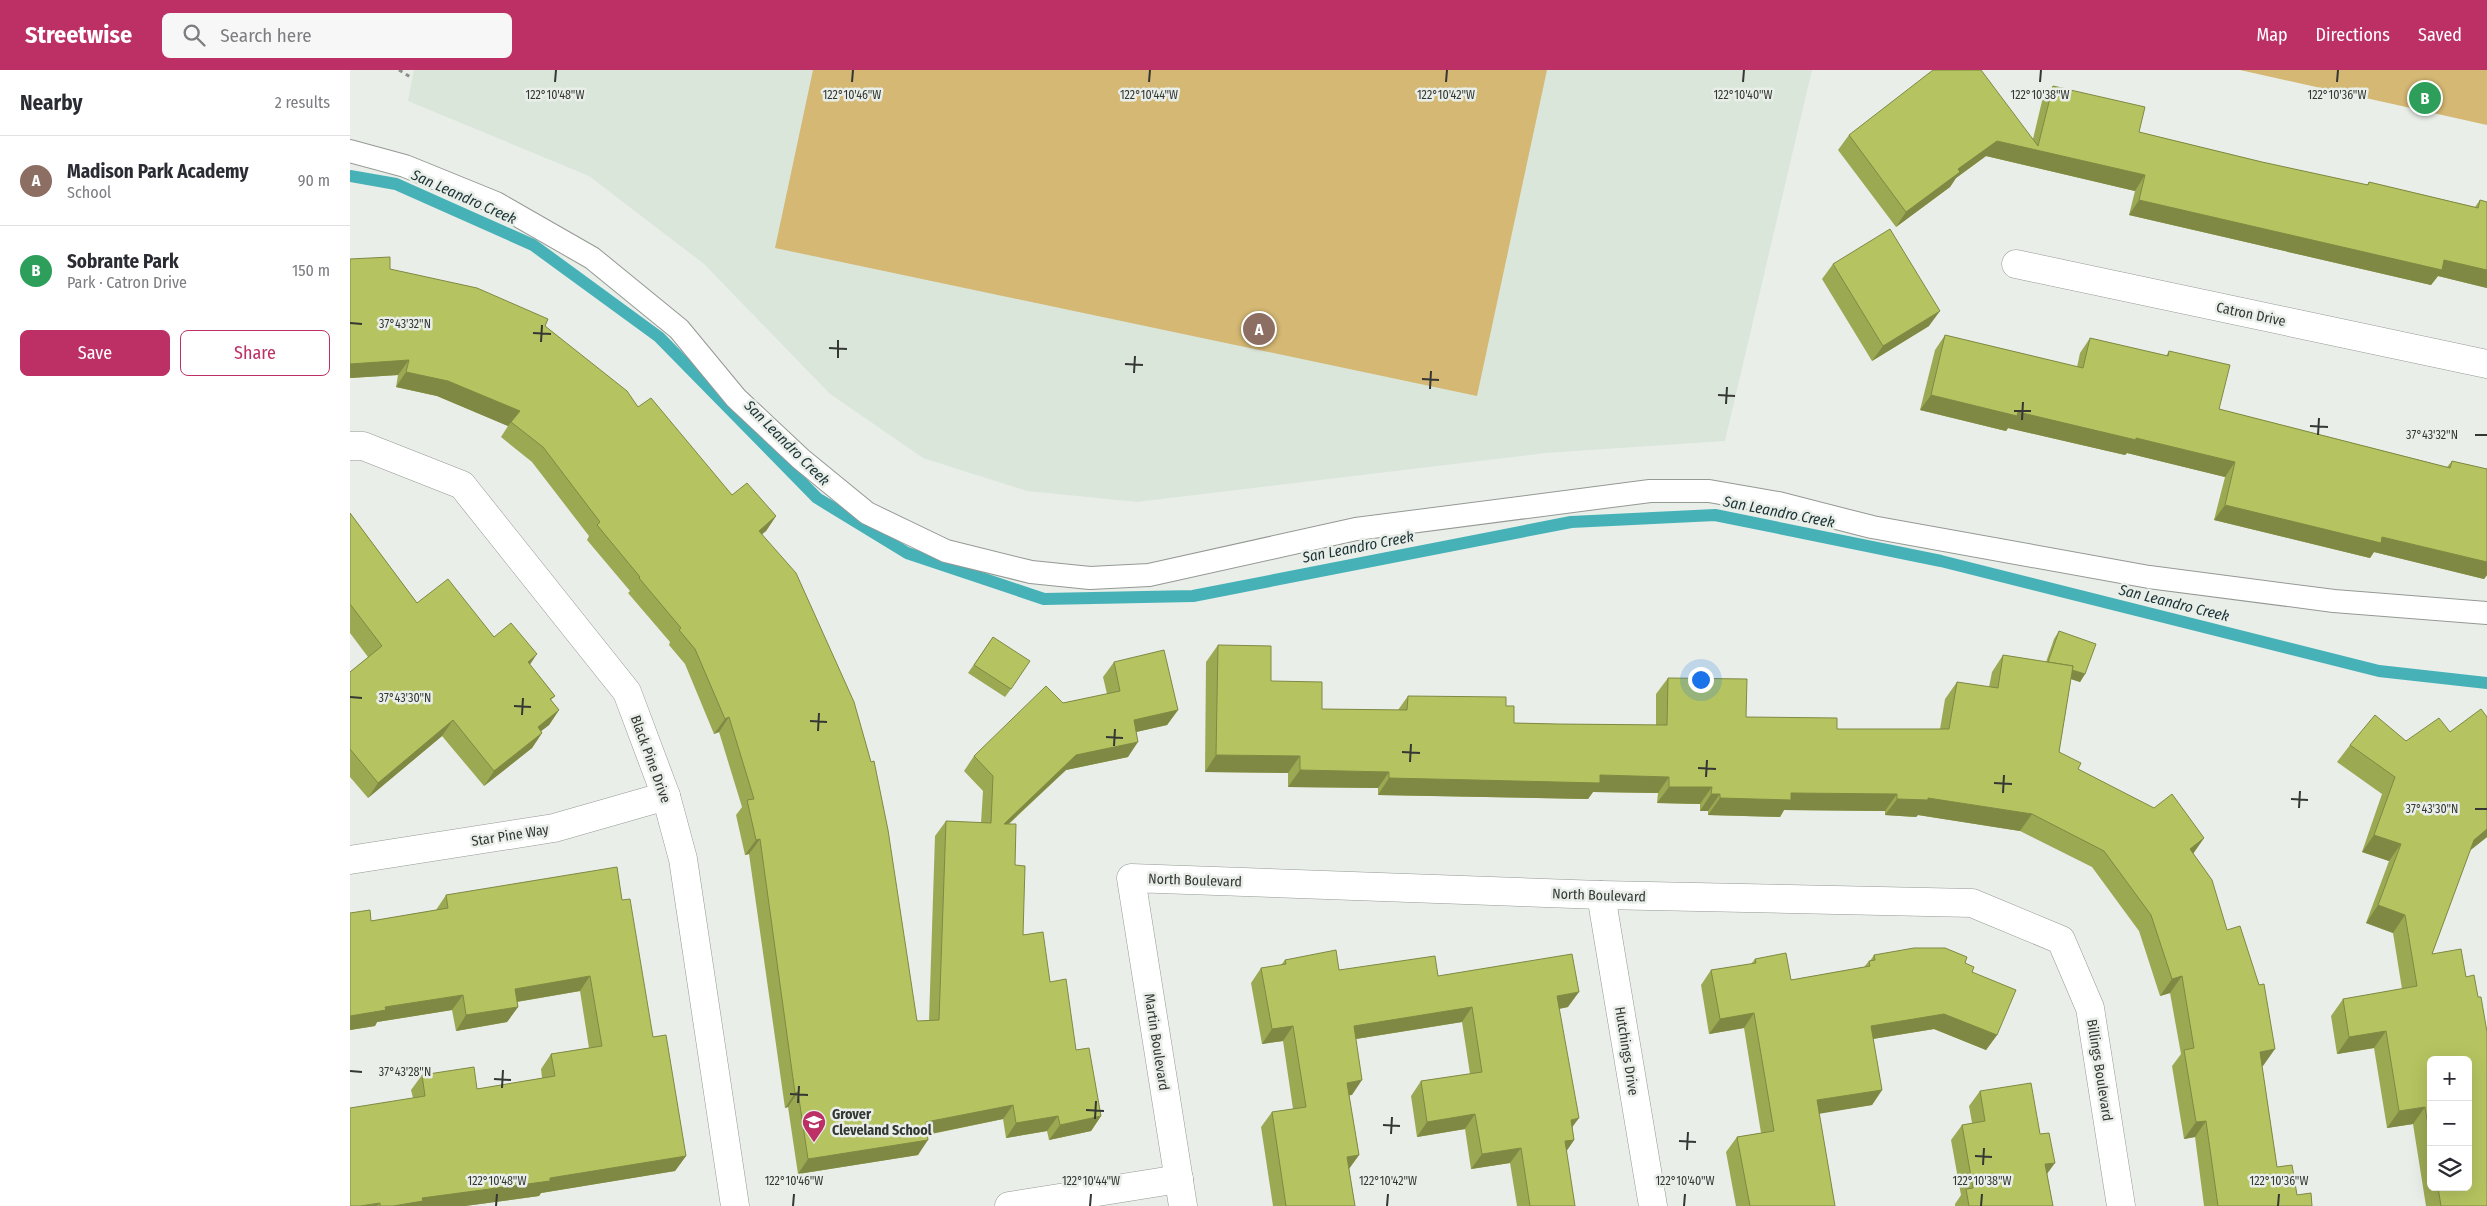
<!DOCTYPE html>
<html lang="en">
<head>
<meta charset="utf-8">
<style>
  body { margin:0; font-family:"Fira Sans Condensed",sans-serif; background:#f7f7f7; color:#2b2b33 }
  .controls { position:absolute; right:15px; bottom:15px; display:grid; overflow:hidden; border-radius:8px; box-shadow:0 5px 20px #0002 }
  .controls button { width:45px; height:45px; display:grid; place-items:center; padding:0; border:0; border-bottom:1px solid #e1e1e2; background:#fff; color:#2b2b33; font:25px sans-serif }
  .you { position:absolute; left:1350px; top:609px; width:18px; height:18px; margin:-12px; border:4px solid #fff; border-radius:50%; background:#1a73e8; box-shadow:0 0 0 8px #1a73e833 }
  .badge { display:grid; place-items:center; width:32px; height:32px; border-radius:50%; background:#bc3065; color:#fff; font-size:16px; font-weight:700 }
  .pin { position:absolute; translate:-50% -50%; border:2px solid #fff; box-shadow:0 1px 5px #0006 }
  .list { margin:0; padding:0; list-style:none }
  h2 { display:flex; justify-content:space-between; align-items:center; height:65px; margin:0; padding:0 20px; font-size:21px }
  h2 small { font-size:16px; font-weight:400; color:#7c7c81 }
  .list li { display:grid; grid-template-columns:32px 1fr auto; gap:15px; align-items:center; box-sizing:border-box; height:90px; padding:0 20px; border-top:1px solid #e1e1e2 }
  .list b { display:block; font-size:19px; white-space:nowrap }
  .list p { margin:0; font-size:16px; white-space:nowrap; color:#7c7c81 }
  .list em { font-size:16px; font-style:normal; color:#7c7c81 }
  .actions { display:flex; gap:10px; padding:15px 20px }
  .actions a { flex:1; padding:11px 0; border:1px solid #bc3065; border-radius:8px; text-align:center; font-size:18px; color:#bc3065 }
  .actions .main { background:#bc3065; color:#fff }
  .icon { flex:none; width:28px; height:28px; fill:none; stroke:currentColor; stroke-width:2; stroke-linecap:round; stroke-linejoin:round }
  .map { position:relative; flex:none; width:2137px; height:1136px; overflow:hidden }
  header { display:flex; align-items:center; gap:30px; box-sizing:border-box; height:70px; padding:0 25px; background:#bc3065; color:#fff }
  header strong { font-size:24px }
  nav { display:flex; gap:28px; margin-inline-start:auto; font-size:18px }
  .search { width:350px; height:45px; background:#f7f7f7; display:flex; align-items:center; gap:12px; box-sizing:border-box; padding:0 18px; border-radius:8px; color:#7c7c81; font-size:19px }
  main { display:flex }
  aside { flex:1; background:#fff }
  .map>svg:first-child { display:block }
  .built { fill:#dbe6db }
  .green { fill:#d4b873 }
  .lines { fill:none; stroke-linecap:round; stroke-linejoin:round }
  .stream { stroke:#46b2b8; stroke-width:12 }
  .service-casing { stroke:#949994; stroke-width:24 }
  .minor-casing { stroke:#949994; stroke-width:29 }
  .path { stroke:#8c908c; stroke-width:3; stroke-dasharray:4 4; stroke-linecap:butt }
  .service { stroke:#fff; stroke-width:22 }
  .minor { stroke:#fff; stroke-width:28 }
  .wall { fill:#9ca953; fill-rule:evenodd }
  .shaded-wall { fill:#7f8943 }
  .building { fill:#b5c460; stroke:#7f8943 }
  .ticks { fill:none; stroke:#343734; stroke-width:2 }
  .labels { text-anchor:middle; stroke-width:5; stroke-linejoin:round; paint-order:stroke }
  .street-label { font-size:14px; fill:#343734; stroke:#e9eee9 }
  .poi-label { font-size:14px; font-weight:bold; fill:#343734; stroke:#e9eee9; text-anchor:start }
  .water-label { font-size:15px; font-style:italic; fill:#1a3335; stroke:#e9eee9 }
  .ticks-label { font-size:12px; text-anchor:middle; fill:#343734; stroke:#e9eee9; stroke-width:5; stroke-linejoin:round; paint-order:stroke }
</style>
</head>
<body>
<header>
<strong>Streetwise</strong>
<div class="search"><svg class="icon" aria-label="search" viewBox="0 0 24 24"><circle cx="10" cy="10" r="6"/><path d="M15 15l6 6"/></svg>Search here</div>
<nav><a>Map</a><a>Directions</a><a>Saved</a></nav>
</header>
<main>
<aside>
<h2>Nearby<small>2 results</small></h2>
<ul class="list">
<li><span class="badge" style="background:#8d6e63">A</span><div><b>Madison Park Academy</b><p>School</p></div><em>90 m</em></li>
<li><span class="badge" style="background:#2e9e5b">B</span><div><b>Sobrante Park</b><p>Park · Catron Drive</p></div><em>150 m</em></li>
</ul>
<div class="actions"><a class="main">Save</a><a>Share</a></div>
</aside>
<div class="map">
<svg width="2137" height="1136" viewBox="0 0 2137 1136">
  <rect width="100%" height="100%" fill="#e9eee9"/>
  <polygon class="built" points="64,0 1462,0 1375,371 1196,383 787,432 677,421 573,388 480,324 354,194 239,106 58,31"/>
  <g class="green">
    <polygon points="463,0 1197,0 1127,326 425,178"/>
    <polygon points="1890,0 2137,0 2137,55"/>
  </g>
  <g class="lines">
    <polyline class="stream" points="0,106 46,114 183,175 309,267 467,428 557,483 694,529 843,526 1221,452 1365,445 1591,491 2029,601 2137,613"/>
    <g class="service-casing">
      <polyline id="service" points="0,81 55,96 146,133 242,188 329,259 386,328 451,389 517,443 596,481 681,502 740,508 799,505 1006,459 1300,421 1359,421 1428,433 1522,457 1799,507 1984,531 2137,543"/>
    </g>
    <g class="minor-casing">
      <g id="minor">
        <polyline points="1666,194 2137,294"/>
        <polyline points="0,376 13,376 112,415 277,622 316,726 333,789 385,1136"/>
        <polyline points="0,790 204,758 316,726"/>
        <polyline points="1251,825 1303,1136"/>
        <polyline points="659,1136 829,1109"/>
        <polyline points="833,1136 781,808 1251,825 1622,833 1711,870 1740,938 1771,1136"/>
      </g>
    </g>
    <polyline class="path" points="49,0 62,8"/>
    <use href="#service" class="service"/>
    <use href="#minor" class="minor"/>
  </g>
  <g class="wall">
    <polygon points="1703,16 1789,62 1912,92 2017,115 2019,112 2125,137 2130,130 2137,132 2137,218 2088,206 2081,215 1779,145 1785,121 1636,86 1606,108 1600,117 1546,157 1488,80 1499,65 1683,69 1692,31"/>
    <polygon points="0,189 40,199 195,256 288,337 382,425 426,446 416,461 412,464 567,951 579,951 585,766 596,751 631,753 633,721 614,701 624,686 713,633 757,624 753,607 764,592 828,640 817,655 786,662 778,687 716,700 659,754 665,795 673,865 700,912 751,1046 741,1061 699,1070 697,1061 656,1068 653,1049 577,1065 568,1085 448,1104 438,1037 435,1038 399,784 395,785 386,745 392,737 369,662 364,664 335,594 319,575 320,572 278,523 280,521 237,470 239,466 182,392 151,367 158,356 87,326 46,317 48,305 0,308"/>
    <polygon points="1483,194 1579,256 1522,291 1472,209"/>
    <polygon points="1595,265 1727,297 1730,283 1740,268 1816,286 1819,281 1869,339 2097,397 2102,391 2137,399 2137,505 2134,509 2024,482 2020,488 1864,450 1875,407 1777,383 1775,385 1658,358 1656,361 1570,340 1585,280"/>
    <polygon points="0,443 67,533 144,567 180,595 205,626 201,630 209,640 199,655 191,661 192,663 182,678 134,716 92,666 18,728 0,707 0,602 18,587 0,563"/>
    <polygon points="1709,561 1735,604 1730,612 1721,609 1709,682 1728,699 1854,768 1843,784 1913,996 1912,996 1927,1097 1947,1125 1962,1136 1854,1136 1845,1067 1834,1069 1822,996 1831,984 1820,923 1810,926 1789,861 1742,797 1670,761 1568,745 1566,747 1535,745 1535,741 1434,740 1430,747 1358,745 1358,741 1350,741 1350,734 1307,733 1308,723 1243,722 1238,729 1028,725 1028,718 938,717 938,703 855,702 856,592 868,575 921,611 972,639 1048,640 1058,626 1156,636 1164,653 1207,654 1306,655 1306,624 1318,608 1396,647 1487,659 1590,659 1595,629 1607,612 1639,617 1642,602 1653,585 1696,592 1704,569"/>
    <polygon points="643,567 661,619 655,627 618,603"/>
    <path d="M 2137,647 L 2137,767 L 2120,780 L 2082,884 L 2137,1136 L 2076,1136 L 2063,1054 L 2037,1058 L 2024,978 L 1987,984 L 1981,946 L 1993,929 L 2052,919 L 2043,863 L 2016,853 L 2039,791 L 2012,782 L 2032,724 L 1987,692 L 2000,675 L 2056,671 L 2100,662 ZM 2081,990 L 2118,1117 L 2081,1117 Z"/>
    <polygon points="96,825 272,830 303,967 336,1086 325,1101 191,1123 189,1126 115,1136 0,1136 63,1028 61,1020 72,1005 127,1019 192,1008 191,999 201,984 239,978 230,921 167,932 168,937 157,952 106,961 102,940 27,952 25,956 0,960 0,843 21,851 86,840"/>
    <polygon points="1524,885 1615,893 1622,902 1647,965 1636,980 1584,959 1523,969 1532,1020 1522,1035 1469,1043 1485,1136 1386,1136 1376,1082 1387,1067 1411,1063 1394,958 1359,964 1351,915 1361,900 1401,894 1405,889 1441,910 1514,897 1519,891 1520,891"/>
    <polygon points="935,890 989,900 1088,906 1218,937 1209,939 1224,1070 1216,1081 1225,1136 1167,1136 1160,1093 1121,1099 1115,1059 1067,1067 1061,1026 1071,1011 1120,1004 1112,952 1006,969 1002,1025 999,1025 1009,1085 999,1099 1005,1136 923,1136 911,1057 922,1042 943,1039 933,971 912,974 901,913 911,898 931,895"/>
    <polygon points="1630,1021 1697,1103 1703,1136 1605,1136 1605,1134 1611,1125 1601,1070 1612,1055 1622,1053 1619,1036"/>
  </g>
  <g class="shaded-wall">
    <polygon points="1647,71 1795,105 1785,121 1636,86 1606,108 1600,117 1546,157 1556,142 1608,99"/>
    <polygon points="1789,130 2094,190 2137,200 2137,218 2088,206 2081,215 1779,145"/>
    <polygon points="1590,241 1579,256 1522,291 1533,276"/>
    <polygon points="59,290 48,305 0,308 0,294"/>
    <polygon points="56,302 98,311 170,341 158,356 87,326 46,317"/>
    <polygon points="1581,325 1668,342 1786,368 1885,392 1875,407 1777,383 1775,385 1658,358 1656,361 1570,340"/>
    <polygon points="1875,435 2032,467 2137,492 2137,505 2134,509 2024,482 2020,488 1864,450"/>
    <polygon points="426,446 416,461 399,475 409,461"/>
    <polygon points="187,584 177,599 178,592"/>
    <polygon points="1698,592 1735,604 1730,612 1693,600"/>
    <polygon points="209,640 199,655 177,672 188,657"/>
    <polygon points="828,640 817,655 773,665 784,650"/>
    <polygon points="379,647 369,662 364,664 375,649"/>
    <polygon points="103,650 92,666 18,728 28,713"/>
    <polygon points="192,663 182,678 134,716 144,701"/>
    <polygon points="788,672 778,687 716,700 643,768 654,754 726,685"/>
    <polygon points="866,685 950,686 938,703 855,702"/>
    <polygon points="950,700 1039,702 1028,718 938,717"/>
    <polygon points="1250,705 1319,707 1308,723 1243,722 1238,729 1028,725 1039,708"/>
    <polygon points="1319,717 1362,717 1350,734 1307,733"/>
    <polygon points="1441,723 1547,724 1535,741 1434,740 1430,747 1358,745 1370,728"/>
    <polygon points="1361,724 1370,724 1358,741 1350,741"/>
    <polygon points="1578,728 1682,744 1670,761 1568,745 1566,747 1535,745 1547,729"/>
    <polygon points="2137,759 2137,767 2112,787 2124,770"/>
    <polygon points="2024,765 2051,774 2039,791 2012,782"/>
    <polygon points="1854,768 1842,785 1840,779"/>
    <polygon points="410,769 399,784 395,785 406,770"/>
    <polygon points="2028,835 2055,845 2043,863 2016,853"/>
    <polygon points="240,906 230,921 154,934 165,919"/>
    <polygon points="1832,906 1820,923 1810,926 1822,909"/>
    <polygon points="1229,922 1218,937 1197,941 1207,926"/>
    <polygon points="113,925 102,940 27,952 25,956 0,960 0,946 35,937"/>
    <polygon points="168,937 157,952 106,961 116,945"/>
    <polygon points="1122,937 1112,952 993,971 1004,956"/>
    <polygon points="1404,943 1394,958 1359,964 1370,949"/>
    <polygon points="1594,944 1647,965 1636,980 1584,959 1510,971 1521,956"/>
    <polygon points="943,956 933,971 912,974 922,959"/>
    <polygon points="2036,961 2024,978 1987,984 1999,967"/>
    <polygon points="1925,979 1913,996 1898,999 1910,982"/>
    <polygon points="1012,1010 1002,1025 987,1027 997,1013"/>
    <polygon points="1532,1020 1522,1035 1456,1046 1467,1030"/>
    <polygon points="448,1022 438,1037 435,1038 445,1023"/>
    <polygon points="663,1035 653,1049 565,1067 576,1052"/>
    <polygon points="2075,1037 2063,1054 2037,1058 2049,1041"/>
    <polygon points="1125,1044 1115,1059 1067,1067 1077,1052"/>
    <polygon points="708,1046 697,1061 656,1068 666,1053"/>
    <polygon points="751,1046 741,1061 699,1070 710,1055"/>
    <polygon points="1229,1048 1218,1063 1221,1050"/>
    <polygon points="1856,1051 1845,1067 1834,1069 1846,1052"/>
    <polygon points="578,1070 568,1085 448,1104 458,1089"/>
    <polygon points="1224,1070 1214,1085 1215,1071"/>
    <polygon points="1171,1078 1160,1093 1121,1099 1132,1084"/>
    <polygon points="1009,1085 998,1100 997,1087"/>
    <polygon points="336,1086 325,1101 191,1123 189,1126 115,1136 43,1136 72,1128"/>
    <polygon points="1705,1093 1694,1108 1695,1094"/>
    <polygon points="30,1133 27,1136 10,1136"/>
  </g>
  <g class="building">
    <polygon points="1583,0 1631,0 1688,76 1703,16 1795,37 1789,62 1912,92 2018,115 2019,112 2128,138 2130,130 2137,132 2137,200 2094,190 2092,200 1789,130 1795,105 1647,71 1608,99 1610,102 1556,142 1499,65"/>
    <polygon points="1540,159 1590,241 1533,276 1483,194"/>
    <polygon points="40,187 40,199 127,218 198,249 195,256 277,321 288,337 301,328 382,425 397,413 426,446 409,461 446,503 504,632 521,692 524,691 538,760 567,951 589,950 596,751 641,753 643,706 624,686 696,616 713,633 770,621 764,592 814,580 828,640 784,650 788,672 726,685 654,754 666,754 665,795 675,796 673,865 693,862 700,912 716,909 726,980 739,978 751,1046 710,1055 708,1046 666,1053 663,1035 576,1052 578,1070 458,1089 448,1022 445,1023 410,769 406,770 397,730 404,729 379,647 375,649 345,579 329,560 331,558 289,508 290,507 247,455 250,452 193,377 161,352 170,341 98,311 56,302 59,290 0,294 0,189"/>
    <polygon points="1595,265 1733,298 1740,268 1818,286 1819,281 1880,295 1869,339 2100,398 2102,391 2137,399 2137,492 2032,467 2031,473 1875,435 1885,392 1786,368 1786,370 1668,342 1667,346 1581,325"/>
    <polygon points="0,443 67,533 98,509 144,567 161,553 187,584 178,592 205,626 200,629 209,640 188,657 192,663 144,701 103,650 28,713 0,679 0,602 32,576 0,534"/>
    <polygon points="1709,561 1746,574 1735,604 1722,600 1723,596 1698,592"/>
    <polygon points="643,567 680,591 661,619 624,595"/>
    <polygon points="868,575 921,576 921,611 972,612 972,639 1057,640 1058,626 1156,627 1156,636 1164,636 1164,653 1207,654 1317,655 1318,608 1397,609 1396,647 1487,648 1487,659 1599,659 1607,612 1648,618 1653,585 1723,596 1709,682 1731,693 1728,699 1804,738 1822,724 1854,768 1840,779 1862,810 1877,860 1890,856 1909,915 1914,914 1925,979 1910,982 1927,1097 1942,1095 1947,1125 1961,1123 1962,1136 1868,1136 1856,1051 1846,1052 1834,980 1844,978 1832,906 1822,909 1801,845 1754,781 1682,744 1578,728 1578,730 1547,729 1547,724 1441,723 1441,730 1370,728 1370,724 1361,724 1362,717 1319,717 1319,707 1250,705 1250,713 1039,708 1039,702 950,700 950,686 866,685"/>
    <polygon points="2131,639 2137,647 2137,759 2124,770 2082,884 2111,879 2116,907 2124,905 2128,927 2131,927 2137,962 2137,1136 2091,1136 2088,1117 2118,1117 2118,990 2081,990 2081,1073 2075,1037 2049,1041 2036,961 1999,967 1993,929 2067,916 2055,845 2028,835 2051,774 2024,765 2045,707 2000,675 2025,645 2056,671 2089,648 2100,662"/>
    <polygon points="267,797 272,830 280,829 303,967 316,965 336,1086 200,1108 200,1111 72,1128 73,1131 43,1136 30,1136 30,1133 10,1136 0,1136 0,1038 75,1026 72,1005 124,997 127,1019 205,1006 201,984 252,976 240,906 165,919 168,937 116,945 113,925 35,937 36,940 0,946 0,843 20,840 21,851 98,838 96,825"/>
    <polygon points="1564,878 1595,878 1617,887 1615,893 1624,897 1622,902 1666,920 1647,965 1594,944 1521,956 1532,1020 1467,1030 1485,1136 1400,1136 1387,1067 1424,1061 1404,943 1370,949 1361,900 1406,893 1405,889 1436,883 1441,910 1520,896 1519,891 1525,890 1524,885"/>
    <polygon points="986,880 989,900 1085,886 1088,906 1222,884 1229,922 1207,926 1229,1048 1221,1050 1224,1070 1215,1071 1225,1136 1180,1136 1171,1078 1132,1084 1125,1044 1077,1052 1071,1011 1132,1002 1122,937 1004,956 1012,1010 997,1013 1009,1085 997,1087 1005,1136 936,1136 922,1042 956,1037 943,956 922,959 911,898 936,894 935,890"/>
    <polygon points="1681,1013 1690,1064 1699,1063 1705,1093 1695,1094 1703,1136 1619,1136 1616,1119 1623,1118 1612,1055 1635,1051 1630,1021"/>
  </g>
  <path class="ticks" d="M 205,12 L 206,0M 502,12 L 503,0M 799,12 L 800,0M 1096,12 L 1097,0M 1393,12 L 1394,0M 1690,12 L 1691,0M 1987,12 L 1988,0M 0,253 L 12,254M 183,263 L 201,264M 191,272 L 192,255M 479,278 L 497,279M 488,288 L 488,270M 775,294 L 793,295M 784,303 L 785,286M 1072,309 L 1089,310M 1080,319 L 1081,301M 1368,325 L 1385,326M 1376,334 L 1377,317M 1664,341 L 1681,341M 1672,350 L 1673,332M 1960,356 L 1978,357M 1968,365 L 1969,348M 2125,365 L 2137,365M 0,627 L 12,628M 164,636 L 181,637M 172,645 L 173,628M 460,651 L 477,652M 468,661 L 469,643M 756,667 L 773,668M 764,676 L 765,659M 1052,682 L 1070,683M 1060,692 L 1061,674M 1348,698 L 1366,699M 1356,707 L 1357,690M 1644,713 L 1662,714M 1653,723 L 1654,705M 1941,729 L 1958,730M 1949,738 L 1950,721M 2125,739 L 2137,739M 0,1001 L 12,1002M 144,1009 L 161,1010M 152,1018 L 153,1000M 440,1024 L 458,1025M 448,1033 L 449,1016M 736,1040 L 754,1041M 745,1049 L 746,1031M 1033,1055 L 1050,1056M 1041,1064 L 1042,1047M 1329,1071 L 1346,1072M 1337,1080 L 1338,1062M 1625,1086 L 1642,1087M 1633,1095 L 1634,1078M 146,1136 L 147,1124M 443,1136 L 444,1124M 740,1136 L 741,1124M 1037,1136 L 1038,1124M 1334,1136 L 1335,1124M 1631,1136 L 1632,1124M 1928,1136 L 1929,1124"/>
  <defs>
    <g id="school-pin" transform="scale(1.25)"><path d="M0 17L-7.5 6A9.5 9.5 0 1 1 7.5 6Z" fill="#bc3065" stroke="#e9eee9"/><path d="M0-5L7-2L0 1L-7-2ZM-4 1L0 2.5L4 1V4Q0 6-4 4Z" fill="#fff"/></g>
  </defs>
  <g fill-rule="evenodd">
    <use href="#school-pin" x="464" y="1052"/>
  </g>
  <g class="labels">
    <g class="street-label">
      <text transform="translate(1901 244) rotate(12)" y="5">Catron Drive</text>
      <text transform="translate(301 689) rotate(70)" y="5">Black Pine Drive</text>
      <text transform="translate(160 765) rotate(-9)" y="5">Star Pine Way</text>
      <text transform="translate(845 810) rotate(2)" y="5">North Boulevard</text>
      <text transform="translate(1249 825) rotate(2)" y="5">North Boulevard</text>
      <text transform="translate(807 972) rotate(81)" y="5">Martin Boulevard</text>
      <text transform="translate(1277 981) rotate(81)" y="5">Hutchings Drive</text>
      <text transform="translate(1750 1000) rotate(81)" y="5">Billings Boulevard</text>
    </g>
    <g class="poi-label">
      <text x="482" y="1049">Grover<tspan x="482" dy="16">Cleveland School</tspan></text>
    </g>
    <g class="water-label">
      <text transform="translate(114 127) rotate(24)" y="5">San Leandro Creek</text>
      <text transform="translate(437 373) rotate(45)" y="5">San Leandro Creek</text>
      <text transform="translate(1429 442) rotate(11)" y="5">San Leandro Creek</text>
      <text transform="translate(1008 477) rotate(-11)" y="5">San Leandro Creek</text>
      <text transform="translate(1824 533) rotate(14)" y="5">San Leandro Creek</text>
    </g>
  </g>
  <g class="ticks-label">
    <text x="205" y="29">122°10'48"W</text>
    <text x="502" y="29">122°10'46"W</text>
    <text x="799" y="29">122°10'44"W</text>
    <text x="1096" y="29">122°10'42"W</text>
    <text x="1393" y="29">122°10'40"W</text>
    <text x="1690" y="29">122°10'38"W</text>
    <text x="1987" y="29">122°10'36"W</text>
    <text x="55" y="258">37°43'32"N</text>
    <text x="2082" y="369">37°43'32"N</text>
    <text x="55" y="632">37°43'30"N</text>
    <text x="2082" y="743">37°43'30"N</text>
    <text x="55" y="1006">37°43'28"N</text>
    <text x="147" y="1115">122°10'48"W</text>
    <text x="444" y="1115">122°10'46"W</text>
    <text x="741" y="1115">122°10'44"W</text>
    <text x="1038" y="1115">122°10'42"W</text>
    <text x="1335" y="1115">122°10'40"W</text>
    <text x="1632" y="1115">122°10'38"W</text>
    <text x="1929" y="1115">122°10'36"W</text>
  </g>
</svg>
<div class="controls">
<button>+</button>
<button>−</button>
<button><svg class="icon" aria-label="layers" viewBox="0 0 24 24"><path d="M12 4l9 5-9 5-9-5zM3 14l9 5 9-5"/></svg></button>
</div>
<div class="you"></div>
<div class="pin badge" style="left:909px;top:259px;background:#8d6e63">A</div>
<div class="pin badge" style="left:2075px;top:28px;background:#2e9e5b">B</div>
</div>
</main>
</body>
</html>
